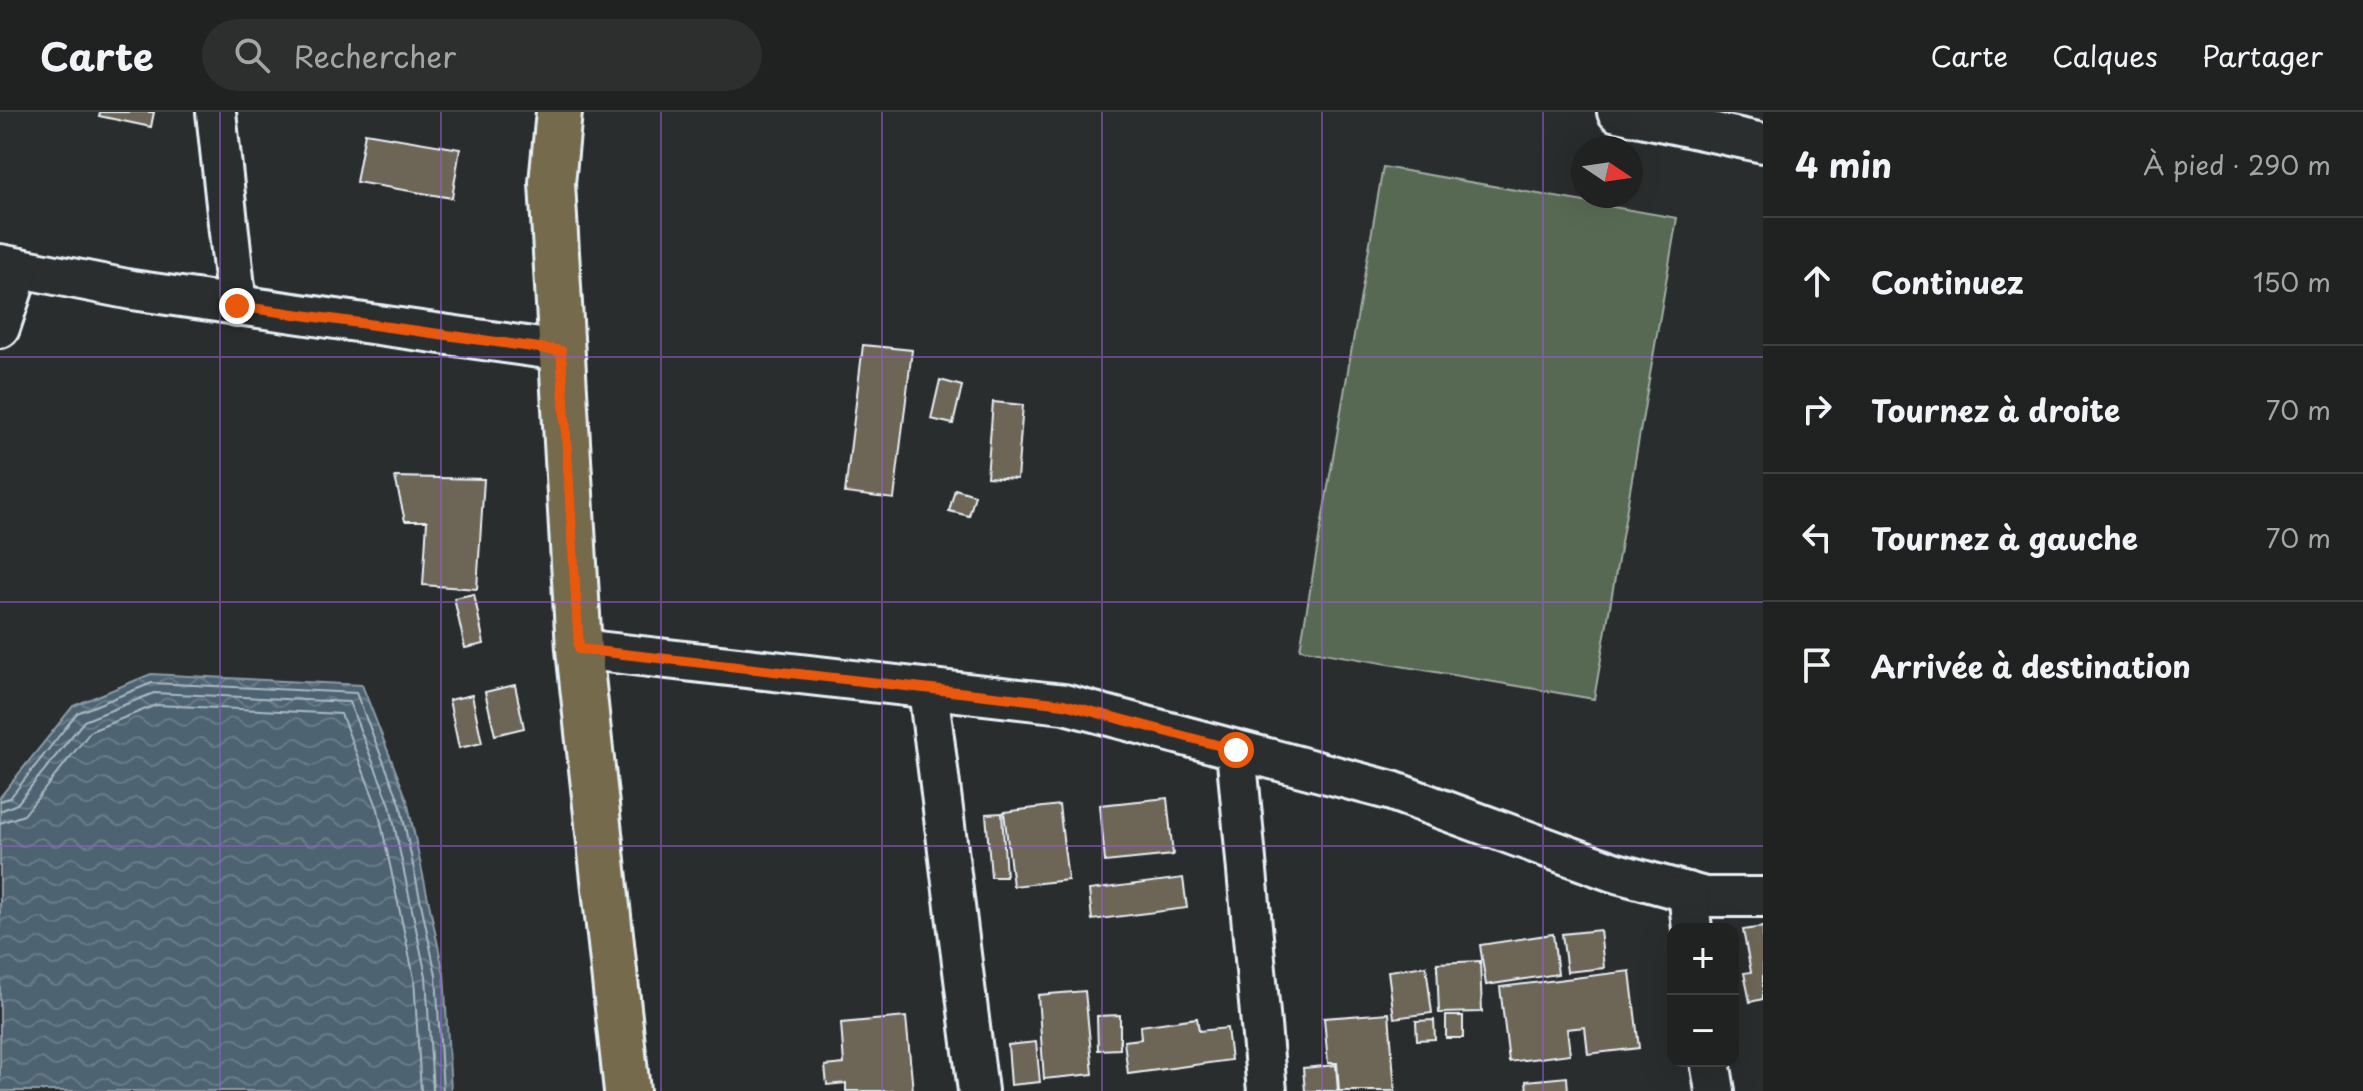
<!DOCTYPE html>
<html lang="fr">
<head>
<meta charset="utf-8">
<style>
  body { margin:0; font-family:"Playpen Sans",sans-serif; background:#2d2f2f; color:#f1f3f6 }
  .controls { position:absolute; right:24px; bottom:24px; display:grid; overflow:hidden; border-radius:16px; box-shadow:0 8px 32px #0002 }
  .controls button { width:72px; height:72px; display:grid; place-items:center; padding:0; border:0; border-bottom:2px solid #3d3f40; background:#202222; color:#f1f3f6; font:40px sans-serif }
  .compass { position:absolute; left:1571px; top:24px; width:72px; height:72px; border-radius:50%; background:#202222; box-shadow:0 8px 32px #0002; rotate:103deg }
  .stop { position:absolute; width:24px; height:24px; margin:-18px; border:6px solid #ea580c; border-radius:50%; background:#fff }
  .stop.end { background:#ea580c; border-color:#fff; box-shadow:0 2px 8px #0008 }
  .list { margin:0; padding:0; list-style:none }
  h2 { display:flex; justify-content:space-between; align-items:center; height:104px; margin:0; padding:0 32px; font-size:34px }
  h2 small { font-size:26px; font-weight:400; color:#a2a4a5 }
  .list li { display:grid; grid-template-columns:52px 1fr auto; gap:24px; align-items:center; box-sizing:border-box; height:128px; padding:0 32px; border-top:2px solid #3d3f40 }
  .list b { display:block; font-size:30px; white-space:nowrap }
  .list em { font-size:26px; font-style:normal; color:#a2a4a5 }
  .icon { flex:none; width:44px; height:44px; fill:none; stroke:currentColor; stroke-width:2; stroke-linecap:round; stroke-linejoin:round }
  .map { position:relative; flex:none; width:1763px; height:979px; overflow:hidden }
  header { display:flex; align-items:center; gap:48px; box-sizing:border-box; height:112px; padding:0 40px; background:#202222; border-bottom:2px solid #3d3f40 }
  header strong { font-size:38px }
  nav { display:flex; gap:44px; margin-inline-start:auto; font-size:28px }
  .search { width:560px; height:72px; background:#2d2f2f; display:flex; align-items:center; gap:20px; box-sizing:border-box; padding:0 28px; border-radius:44px; color:#a2a4a5; font-size:30px }
  main { display:flex }
  aside { flex:1; background:#202222 }
  .map>svg:first-child { display:block }
  .park { fill:#586952; stroke:#a0ada5; stroke-width:2 }
  .water { fill:url(#water-waves); stroke:#8c9ca8; stroke-width:2 }
  .lines { fill:none; stroke-linecap:round; stroke-linejoin:round }
  .shore { stroke:#aab9c2; stroke-width:2 }
  .building { fill:#6d6656; stroke:#e8f1f8; stroke-width:2 }
  .minor-casing { stroke:#e8f1f8; stroke-width:44 }
  .major-casing { stroke:#e8f1f8; stroke-width:50 }
  .minor { stroke:#2a2d2e; stroke-width:38 }
  .major { stroke:#746b4b; stroke-width:44 }
  .route { stroke:#ea580c; stroke-width:10 }
  .grid { fill:none; stroke:#965dcd; stroke-width:2; stroke-opacity:0.55 }
</style>
</head>
<body>
<header>
<strong>Carte</strong>
<div class="search"><svg class="icon" aria-label="search" viewBox="0 0 24 24"><circle cx="10" cy="10" r="6"/><path d="M15 15l6 6"/></svg>Rechercher</div>
<nav><a>Carte</a><a>Calques</a><a>Partager</a></nav>
</header>
<main>
<div class="map">
<svg width="1763" height="979" viewBox="0 0 1763 979">
  <defs>
    <pattern id="water-waves" width="16" height="10" patternUnits="userSpaceOnUse" patternTransform="scale(2)"><rect width="16" height="10" fill="#4e6472"/><path d="M0 5q4-4 8 0t8 0" fill="none" stroke="#687b87"/></pattern>
  </defs>
  <rect width="100%" height="100%" fill="#2a2d2e"/>
  <filter id="ink" filterUnits="userSpaceOnUse"><feTurbulence type="fractalNoise" baseFrequency=".0125" numOctaves="2"/><feDisplacementMap in="SourceGraphic" scale="16" xChannelSelector="R" yChannelSelector="G"/><feConvolveMatrix kernelMatrix="1 2 1 2 8 2 1 2 1" color-interpolation-filters="sRGB"/></filter>
  <g filter="url(#ink)">
    <polygon class="park" points="1383,55 1677,106 1594,587 1300,537"/>
    <polygon class="water" points="151,562 362,573 407,688 444,862 451,979 0,979 0,685 73,594"/>
    <g class="lines">
      <g class="shore">
        <polyline points="0,689 10,686 77,601 152,571 356,581 400,691 436,863 443,979"/>
        <polyline points="0,699 17,692 84,609 154,581 349,590 390,693 426,864 433,979"/>
        <polyline points="0,711 24,703 91,619 156,593 341,602 378,697 414,866 421,979"/>
      </g>
    </g>
    <g class="building">
      <polygon points="100,0 154,0 151,15 99,4"/>
      <polygon points="365,21 460,37 452,86 356,70"/>
      <polygon points="863,233 912,238 894,387 845,381"/>
      <polygon points="940,268 962,274 953,312 931,307"/>
      <polygon points="993,290 1023,293 1017,367 987,365"/>
      <polygon points="395,365 484,367 477,477 423,473 427,409 405,409"/>
      <polygon points="955,377 975,383 969,404 949,399"/>
      <polygon points="474,482 484,532 465,536 454,486"/>
      <polygon points="515,573 524,616 495,623 485,580"/>
      <polygon points="472,583 482,631 459,636 449,588"/>
      <polygon points="1167,686 1173,743 1105,750 1100,693"/>
      <polygon points="1059,693 1068,768 1013,774 1004,700"/>
      <polygon points="1002,701 1006,765 991,765 986,702"/>
      <polygon points="1183,766 1187,796 1092,808 1089,778"/>
      <polygon points="1763,815 1763,887 1750,890 1744,861 1751,860 1743,818"/>
      <polygon points="1600,818 1604,856 1567,860 1562,822"/>
      <polygon points="1553,822 1558,862 1486,873 1480,833"/>
      <polygon points="1480,849 1482,900 1439,901 1437,851"/>
      <polygon points="1426,854 1432,901 1394,906 1388,859"/>
      <polygon points="1630,859 1639,936 1588,942 1585,915 1567,917 1570,942 1509,950 1500,875"/>
      <polygon points="1085,879 1093,962 1044,967 1038,883"/>
      <polygon points="1389,901 1395,979 1339,979 1337,951 1328,951 1324,906"/>
      <polygon points="1120,903 1120,937 1098,938 1097,904"/>
      <rect x="1446" y="904" width="17" height="22"/>
      <polygon points="906,905 913,979 846,979 846,971 827,973 825,954 844,952 841,911"/>
      <polygon points="1197,906 1199,919 1227,916 1231,948 1128,962 1124,929 1141,927 1140,914"/>
      <polygon points="1434,908 1435,927 1417,928 1416,909"/>
      <polygon points="1036,930 1040,970 1011,973 1008,933"/>
      <polygon points="1336,953 1338,979 1305,979 1303,956"/>
      <polygon points="1567,965 1568,979 1527,979 1526,969"/>
    </g>
    <g class="lines">
      <g class="minor-casing">
        <g id="minor">
          <polyline points="216,0 237,194"/>
          <polyline points="1617,0 1763,31"/>
          <polyline points="0,152 132,178 561,239"/>
          <polyline points="0,216 20,156"/>
          <polyline points="579,537 1064,592 1392,679 1613,760 1705,785 1763,785"/>
          <polyline points="928,577 978,979"/>
          <polyline points="1236,638 1267,979"/>
          <polyline points="1688,780 1692,817"/>
          <polyline points="1710,949 1715,979"/>
        </g>
      </g>
      <g class="major-casing">
        <polyline id="major" points="559,0 552,71 579,537 627,979"/>
      </g>
      <use href="#minor" class="minor"/>
      <use href="#major" class="major"/>
    </g>
  </g>
  <g class="lines" filter="url(#ink)">
    <polyline class="route" points="237,194 561,239 579,537 1064,592 1236,638"/>
  </g>
  <path class="grid" d="M 220,0 L 220,979M 441,0 L 441,979M 661,0 L 661,979M 882,0 L 882,979M 1102,0 L 1102,979M 1322,0 L 1322,979M 1543,0 L 1543,979M 0,245 L 1763,245M 0,490 L 1763,490M 0,734 L 1763,734"/>
</svg>
<div class="controls">
<button>+</button>
<button>−</button>
</div>
<svg class="compass" viewBox="-18 -18 36 36"><path d="M0-13l5 13h-10z" fill="#e53935"/><path d="M0 13l5-13h-10z" fill="#a2a4a5"/></svg>
<div class="stop" style="left:1236px;top:638px"></div>
<div class="stop end" style="left:237px;top:194px"></div>
</div>
<aside>
<h2>4 min<small>À pied · 290 m</small></h2>
<ul class="list">
<li><svg class="icon" aria-label="ahead" viewBox="0 0 24 24"><path d="M12 20V5M6 11l6-6 6 6"/></svg><div><b>Continuez</b></div><em>150 m</em></li>
<li><svg class="icon" aria-label="right" viewBox="0 0 24 24"><path d="M7 20v-9h11M14 6l5 5-5 5"/></svg><div><b>Tournez à droite</b></div><em>70 m</em></li>
<li><svg class="icon" aria-label="left" viewBox="0 0 24 24"><path d="M17 20v-9H6M10 6l-5 5 5 5"/></svg><div><b>Tournez à gauche</b></div><em>70 m</em></li>
<li><svg class="icon" aria-label="arrive" viewBox="0 0 24 24"><path d="M6 21V4h12l-3 4 3 4H6"/></svg><div><b>Arrivée à destination</b></div></li>
</ul>
</aside>
</main>
</body>
</html>
